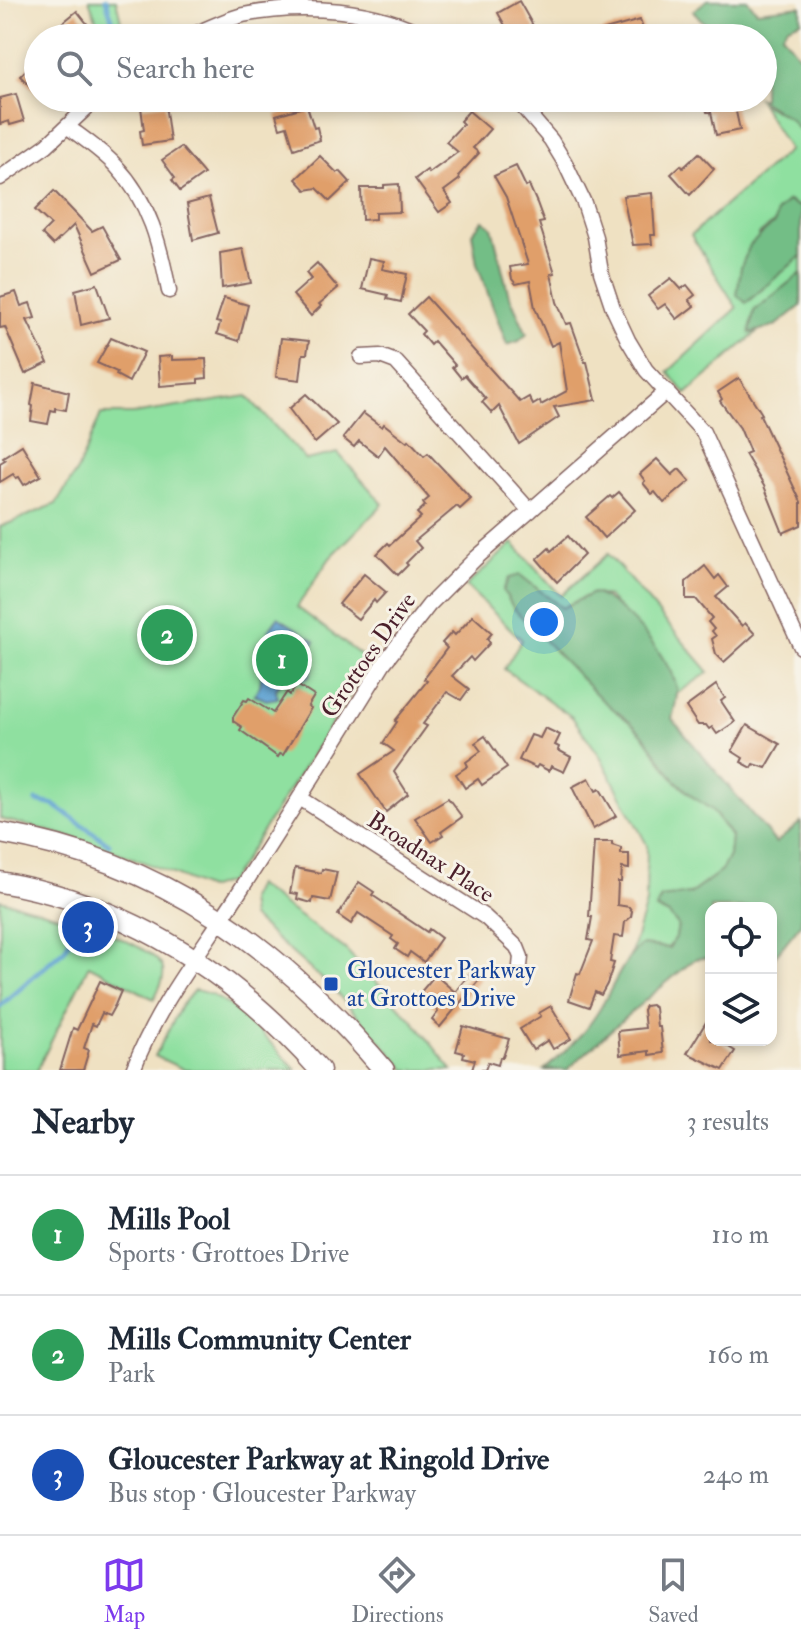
<!DOCTYPE html>
<html lang="en">
<head>
<meta charset="utf-8">
<style>
  body { margin:0; font-family:"IM FELL Double Pica",serif; background:#f2f2f3; color:#1f2937 }
  .controls { position:absolute; right:24px; bottom:24px; display:grid; overflow:hidden; border-radius:16px; box-shadow:0 4px 12px #0003 }
  .controls button { width:72px; height:72px; display:grid; place-items:center; padding:0; border:0; border-bottom:2px solid #e0e1e3; background:#fff; color:#1f2937; font:40px sans-serif }
  .you { position:absolute; left:544px; top:622px; width:28px; height:28px; margin:-20px; border:6px solid #fff; border-radius:50%; background:#1a73e8; box-shadow:0 0 0 12px #1a73e833 }
  .badge { display:grid; place-items:center; width:52px; height:52px; border-radius:50%; background:#7c3aed; color:#fff; font-size:26px; font-weight:700 }
  .pin { position:absolute; translate:-50% -50%; border:4px solid #fff; box-shadow:0 2px 8px #0006 }
  .list { margin:0; padding:0; list-style:none }
  h2 { display:flex; justify-content:space-between; align-items:center; height:104px; margin:0; padding:0 32px; font-size:34px }
  h2 small { font-size:26px; font-weight:400; color:#747a83 }
  .list li { display:grid; grid-template-columns:52px 1fr auto; gap:24px; align-items:center; box-sizing:border-box; height:120px; padding:0 32px; border-top:2px solid #e0e1e3 }
  .list b { display:block; font-size:30px; white-space:nowrap }
  .list p { margin:0; font-size:26px; white-space:nowrap; color:#747a83 }
  .list em { font-size:26px; font-style:normal; color:#747a83 }
  .icon { flex:none; width:44px; height:44px; fill:none; stroke:currentColor; stroke-width:2; stroke-linecap:round; stroke-linejoin:round }
  .map { position:relative; flex:none; width:801px; height:1070px; overflow:hidden }
  .search { position:absolute; background:#fff; box-shadow:0 4px 12px #0003; left:24px; right:24px; top:24px; height:88px; display:flex; align-items:center; gap:20px; box-sizing:border-box; padding:0 28px; border-radius:44px; color:#747a83; font-size:30px }
  .sheet { height:464px; background:#fff }
  nav { display:flex; justify-content:space-around; align-items:center; box-sizing:border-box; height:112px; border-top:2px solid #e0e1e3; background:#fff; font-size:22px; color:#747a83 }
  nav a { display:grid; justify-items:center; gap:4px }
  nav .on { color:#7c3aed }
  .map>svg:first-child { display:block }
  .green { fill:#8fe0a0; stroke:#6c8066; stroke-width:2 }
  .forest { fill:#73be86; stroke:#5e6e58; stroke-width:2 }
  .water { fill:#5ca1d2; stroke:#53607e; stroke-width:2 }
  .lines { fill:none; stroke-linecap:round; stroke-linejoin:round }
  .stream { stroke:#5ca1d2; stroke-width:5 }
  .building { fill:#e09f6a }
  .street-casing { stroke:#846360; stroke-width:17 }
  .secondary-casing { stroke:#846360; stroke-width:23 }
  .street { stroke:#fff; stroke-width:14 }
  .secondary { stroke:#fff; stroke-width:20 }
  .transit-dot { fill:#1a4fb4; stroke:#f7f3e8; stroke-width:3 }
  .labels { text-anchor:middle; stroke-width:6; stroke-linejoin:round; paint-order:stroke }
  .street-label { font-size:24px; fill:#4a1f2b; stroke:#f7f3e8 }
  .transit-label { font-size:24px; fill:#164399; stroke:#f7f3e8; text-anchor:start }
</style>
</head>
<body>
<div class="map">
<svg width="801" height="1070" viewBox="0 0 801 1070">
  <rect width="100%" height="100%" fill="#f7f3e8"/>
  <filter id="ink" filterUnits="userSpaceOnUse"><feTurbulence type="fractalNoise" baseFrequency=".0125" numOctaves="2"/><feDisplacementMap in="SourceGraphic" scale="16" xChannelSelector="R" yChannelSelector="G"/><feConvolveMatrix kernelMatrix="1 2 1 2 8 2 1 2 1" color-interpolation-filters="sRGB"/></filter>
  <filter id="wash" filterUnits="userSpaceOnUse"><feTurbulence type="fractalNoise" baseFrequency=".006" numOctaves="4" result="noise"/><feDisplacementMap in="SourceGraphic" scale="32" xChannelSelector="R" yChannelSelector="G"/><feGaussianBlur stdDeviation="1.8" result="paint"/><feColorMatrix in="noise" values="0 0 0 0 0 0 0 0 0 0 0 0 0 0 0 0 0 1.4 0 .05"/><feComposite in="paint" operator="in"/></filter>
  <g filter="url(#wash)">
    <rect width="100%" height="100%" fill="#efe1c2"/>
    <g class="green">
      <polygon points="89,0 116,0 125,38 103,38"/>
      <polygon points="760,102 790,119 801,133 801,208 788,201 777,211 775,222 759,234 738,295 747,302 801,256 801,273 754,311 750,333 756,333 686,394 668,372 737,308 691,235 789,150"/>
      <path d="M 247,396 L 306,460 L 338,453 L 383,504 L 330,558 L 297,607 L 371,663 L 240,866 L 228,882 L 207,889 C 138,857 73,835 0,819 L 0,527 L 56,504 L 78,469 L 101,414 L 133,414 Z"/>
      <polygon points="513,543 561,596 608,554 709,672 678,693 672,672 634,624 608,597 593,593 562,608 520,575 503,590 514,609 601,699 631,723 645,737 674,779 693,797 712,810 731,837 729,856 722,871 690,894 661,898 656,909 669,915 678,925 676,937 668,948 641,945 631,954 646,903 647,845 600,756 572,717 504,669 522,640 466,586"/>
      <polygon points="256,885 345,949 414,1022 452,1070 406,1070 334,990 251,917 249,899"/>
      <path d="M 0,900 C 29,907 155,940 163,969 C 165,980 158,990 154,999 L 89,965 L 37,1070 L 0,1070 Z"/>
      <path d="M 194,990 C 230,994 271,1044 296,1070 L 185,1070 L 155,1056 L 181,1006 Z"/>
    </g>
    <g class="forest">
      <polygon points="707,0 747,0 757,11 801,6 801,21 788,26 782,34 801,58 801,133 790,119 758,98 763,98 763,38 719,38 693,11"/>
      <polygon points="788,201 801,208 801,256 746,303 737,295 741,267 750,245 775,222 777,211"/>
      <polygon points="483,220 492,227 508,292 527,334 519,341 507,345 477,264 472,233"/>
      <polygon points="801,273 801,306 777,325 750,333 754,311"/>
      <path d="M 520,575 L 562,608 L 593,593 C 622,602 671,658 677,689 C 678,698 674,709 672,719 L 776,843 L 801,822 L 801,924 L 771,961 L 771,908 L 711,908 L 711,957 L 695,959 L 630,1013 L 567,1070 L 544,1070 C 562,1055 583,1035 596,1015 C 612,992 620,963 641,945 L 669,948 L 676,937 L 678,925 L 669,915 L 656,908 L 661,898 L 690,894 L 721,871 L 729,856 L 731,836 L 712,810 L 693,797 L 674,779 L 645,737 L 631,723 L 601,699 L 514,609 L 503,590 L 509,578 Z"/>
    </g>
    <path class="water" d="M 278,617 L 315,641 L 305,658 L 313,667 L 309,676 L 303,680 L 292,677 L 282,679 L 276,690 L 278,698 L 266,700 L 254,694 C 278,672 229,629 286,643 L 268,631 Z"/>
    <g class="lines">
      <g class="stream">
        <polyline points="106,0 118,38"/>
        <polyline points="36,801 54,805 109,844"/>
        <polyline points="0,1006 65,949 71,937"/>
      </g>
    </g>
    <g id="blocks">
      <g class="building">
        <polygon points="519,1 540,38 512,38 498,13"/>
        <polygon points="77,11 92,30 83,38 44,38"/>
        <polygon points="640,20 646,38 591,38 591,34"/>
        <polygon points="38,58 38,94 20,76"/>
        <polygon points="16,94 24,121 10,125 9,121 0,124 0,98"/>
        <polygon points="704,98 733,98 740,130 716,135 711,112 707,112"/>
        <polygon points="165,104 170,141 142,145 140,131 144,130 141,107"/>
        <polygon points="307,106 314,128 317,127 320,140 294,149 287,126 280,128 276,115"/>
        <polygon points="469,111 490,129 473,148 479,153 458,176 460,179 444,191 452,203 439,212 415,179 427,170 429,173 458,152 446,142 463,124 460,121"/>
        <polygon points="181,147 204,174 180,191 172,180 175,178 162,160"/>
        <polygon points="699,153 714,169 690,195 671,174 681,165 683,168"/>
        <polygon points="320,156 337,173 340,171 350,182 330,201 317,188 306,190 296,179"/>
        <polygon points="516,166 526,187 529,185 537,203 544,222 539,223 555,273 551,274 557,302 566,324 571,323 585,362 587,362 596,400 554,407 559,417 519,444 499,406 492,413 482,402 486,399 465,375 461,378 452,367 455,365 434,341 430,345 421,334 424,331 408,314 426,297 520,402 529,397 533,405 540,401 541,405 567,391 559,342 551,346 535,308 530,281 516,284 512,279 510,267 528,264 506,197 494,176"/>
        <polygon points="399,184 400,212 375,213 375,219 362,220 361,188 384,188 384,185"/>
        <polygon points="54,191 92,231 102,226 121,260 95,272 74,225 53,245 42,234 51,225 35,210"/>
        <polygon points="652,193 655,235 651,235 652,244 633,245 623,196"/>
        <polygon points="209,198 218,233 193,240 187,204"/>
        <polygon points="243,249 251,283 222,288 220,253"/>
        <polygon points="369,258 384,261 382,269 407,274 401,302 387,299 388,295 362,289"/>
        <polygon points="317,263 338,288 319,304 321,306 311,316 293,295 311,279 306,273"/>
        <polygon points="671,278 681,289 687,285 695,295 689,300 694,306 677,319 665,304 658,309 648,296"/>
        <polygon points="97,284 109,318 81,325 75,290"/>
        <polygon points="16,292 21,306 30,303 35,318 27,320 48,363 25,374 5,327 0,328 0,297"/>
        <polygon points="224,298 248,305 239,341 217,334 220,323 216,322"/>
        <polygon points="111,338 144,352 129,382 116,375 117,372 97,363"/>
        <polygon points="281,338 309,341 307,354 303,354 300,380 276,377"/>
        <polygon points="172,356 172,360 206,359 207,378 198,379 198,383 160,386 158,357"/>
        <polygon points="739,378 762,414 760,415 801,502 801,525 783,533 764,486 745,454 750,452 740,428 720,401 722,399 718,392"/>
        <polygon points="35,383 69,392 66,410 55,408 55,411 51,410 48,424 31,421 33,406 31,405"/>
        <polygon points="306,394 337,424 315,443 289,409"/>
        <polygon points="363,413 382,427 384,424 407,442 409,440 424,456 428,453 471,499 460,509 457,506 415,541 421,548 406,563 408,565 398,575 377,554 388,543 390,545 421,517 417,513 425,506 423,503 429,498 385,446 378,456 359,441 354,447 343,438"/>
        <polygon points="22,445 41,476 24,485 19,477 16,478 13,474 0,482 0,463 5,460 3,457"/>
        <polygon points="657,459 672,475 679,469 690,481 664,503 655,492 652,494 643,483 645,481 640,474"/>
        <polygon points="619,492 635,510 604,538 586,517 610,496 612,498"/>
        <polygon points="568,536 584,555 557,582 537,559 549,548 551,551"/>
        <polygon points="705,566 715,579 719,575 728,587 716,597 742,626 745,623 755,634 724,662 716,654 712,639 716,636 712,631 714,629 708,622 712,618 696,599 686,599 686,582"/>
        <polygon points="364,574 386,592 376,603 374,600 358,619 339,604"/>
        <polygon points="473,616 492,633 487,639 490,643 473,661 470,657 452,676 469,689 461,700 447,692 423,724 427,726 394,772 408,794 386,812 360,774 394,751 383,743 397,722 395,721 427,681 424,679 447,648 442,643 452,632 455,635"/>
        <polygon points="297,685 314,696 308,706 311,708 283,755 280,754 278,757 240,730 242,727 233,721 233,717 244,700 247,701 249,698 273,713 287,692 290,695"/>
        <polygon points="716,685 725,698 721,701 735,722 717,734 712,727 709,729 706,725 698,725 686,707"/>
        <polygon points="747,725 780,744 766,768 754,764 752,768 741,762 743,758 732,751"/>
        <polygon points="545,728 560,735 555,745 559,747 558,750 571,757 564,772 551,766 549,771 538,765 536,768 519,760 531,735 540,738"/>
        <polygon points="485,736 507,768 482,785 478,779 465,788 456,774 468,766 466,762 481,751 475,743"/>
        <polygon points="589,778 596,791 600,789 616,816 593,829 572,787"/>
        <polygon points="448,798 462,817 441,832 443,835 432,842 415,818"/>
        <polygon points="594,842 612,842 612,845 621,848 621,854 629,854 629,869 622,868 621,882 618,882 617,905 629,907 632,911 631,917 625,922 623,937 614,936 610,962 614,963 607,984 601,995 595,992 589,1007 569,1000 577,973 580,974 593,941 588,940 592,917 589,917"/>
        <polygon points="295,868 321,873 322,869 337,872 330,901 313,898 312,903 297,899 298,894 290,893"/>
        <polygon points="359,882 374,892 372,895 427,932 429,929 441,938 424,962 410,952 407,957 395,949 398,944 391,939 393,936 358,913 351,924 338,915"/>
        <polygon points="471,972 480,979 440,1027 432,1020 438,1012 436,1008 419,994 435,975 455,992"/>
        <polygon points="100,981 121,991 115,1005 109,1016 102,1013 96,1026 92,1024 84,1048 89,1050 83,1070 60,1070 73,1028 77,1030"/>
        <polygon points="651,1005 655,1008 657,1027 660,1027 663,1053 649,1055 649,1051 620,1055 618,1031 645,1028 643,1010 645,1006"/>
        <polygon points="551,1006 571,1039 553,1049 548,1040 533,1050 520,1029 541,1016 539,1013"/>
        <polygon points="711,1014 711,1040 717,1040 735,1051 723,1070 687,1053"/>
        <polygon points="463,1026 509,1039 503,1057 500,1057 498,1065 488,1062 485,1070 472,1070 475,1060 463,1057 464,1053 456,1051"/>
      </g>
    </g>
  </g>
  <g filter="url(#ink)">
    <use href="#blocks" fill-opacity="0" stroke="#846360" stroke-width="2"/>
    <g class="lines">
      <g class="street-casing">
        <g id="street">
          <path d="M 186,38 C 204,30 224,20 243,15 C 304,3 375,8 430,38"/>
          <polyline points="515,98 551,140 565,163 584,203 595,237 601,272 613,308 628,340 646,370 703,432 801,647"/>
          <path d="M 68,127 C 84,139 102,151 116,166 C 150,202 160,245 169,291"/>
          <polyline points="0,178 47,145 97,98"/>
          <polyline points="361,357 380,356 396,362 530,511"/>
          <polyline points="300,798 485,917 517,947 521,957 520,966"/>
          <path d="M 133,1070 C 157,1006 199,954 236,897 C 286,820 335,742 383,664 L 429,605 L 475,559 L 667,391"/>
        </g>
      </g>
      <g class="secondary-casing">
        <g id="secondary">
          <path d="M 0,833 C 163,861 280,947 384,1070"/>
          <path d="M 0,882 C 129,904 235,974 320,1070"/>
        </g>
      </g>
      <use href="#street" class="street"/>
      <use href="#secondary" class="secondary"/>
    </g>
  </g>
  <rect class="transit-dot" x="323" y="976" width="16" height="16" rx="4"/>
  <g class="labels">
    <g class="street-label">
      <text transform="translate(368 655) rotate(-55)" y="8">Grottoes Drive</text>
      <text transform="translate(431 857) rotate(33)" y="8">Broadnax Place</text>
    </g>
    <g class="transit-label">
      <text x="347" y="978">Gloucester Parkway<tspan x="347" dy="28">at Grottoes Drive</tspan></text>
    </g>
  </g>
</svg>
<div class="controls">
<button><svg class="icon" aria-label="locate" viewBox="0 0 24 24"><circle cx="12" cy="12" r="6"/><path d="M12 2v4M12 18v4M2 12h4M18 12h4"/></svg></button>
<button><svg class="icon" aria-label="layers" viewBox="0 0 24 24"><path d="M12 4l9 5-9 5-9-5zM3 14l9 5 9-5"/></svg></button>
</div>
<div class="you"></div>
<div class="pin badge" style="left:282px;top:660px;background:#2e9e5b">1</div>
<div class="pin badge" style="left:167px;top:635px;background:#2e9e5b">2</div>
<div class="pin badge" style="left:88px;top:927px;background:#1a4fb4">3</div>
<div class="search"><svg class="icon" aria-label="search" viewBox="0 0 24 24"><circle cx="10" cy="10" r="6"/><path d="M15 15l6 6"/></svg>Search here</div>
</div>
<section class="sheet">
<h2>Nearby<small>3 results</small></h2>
<ul class="list">
<li><span class="badge" style="background:#2e9e5b">1</span><div><b>Mills Pool</b><p>Sports · Grottoes Drive</p></div><em>110 m</em></li>
<li><span class="badge" style="background:#2e9e5b">2</span><div><b>Mills Community Center</b><p>Park</p></div><em>160 m</em></li>
<li><span class="badge" style="background:#1a4fb4">3</span><div><b>Gloucester Parkway at Ringold Drive</b><p>Bus stop · Gloucester Parkway</p></div><em>240 m</em></li>
</ul>
</section>
<nav>
<a class="on"><svg class="icon" aria-label="map" viewBox="0 0 24 24"><path d="M3 6l6-2 6 2 6-2v14l-6 2-6-2-6 2zM9 4v14M15 6v14"/></svg>Map</a>
<a><svg class="icon" aria-label="directions" viewBox="0 0 24 24"><path d="M12 3l9 9-9 9-9-9zM9 14v-3h6M13 9l2 2-2 2"/></svg>Directions</a>
<a><svg class="icon" aria-label="saved" viewBox="0 0 24 24"><path d="M7 4h10v16l-5-4-5 4z"/></svg>Saved</a>
</nav>
</body>
</html>
